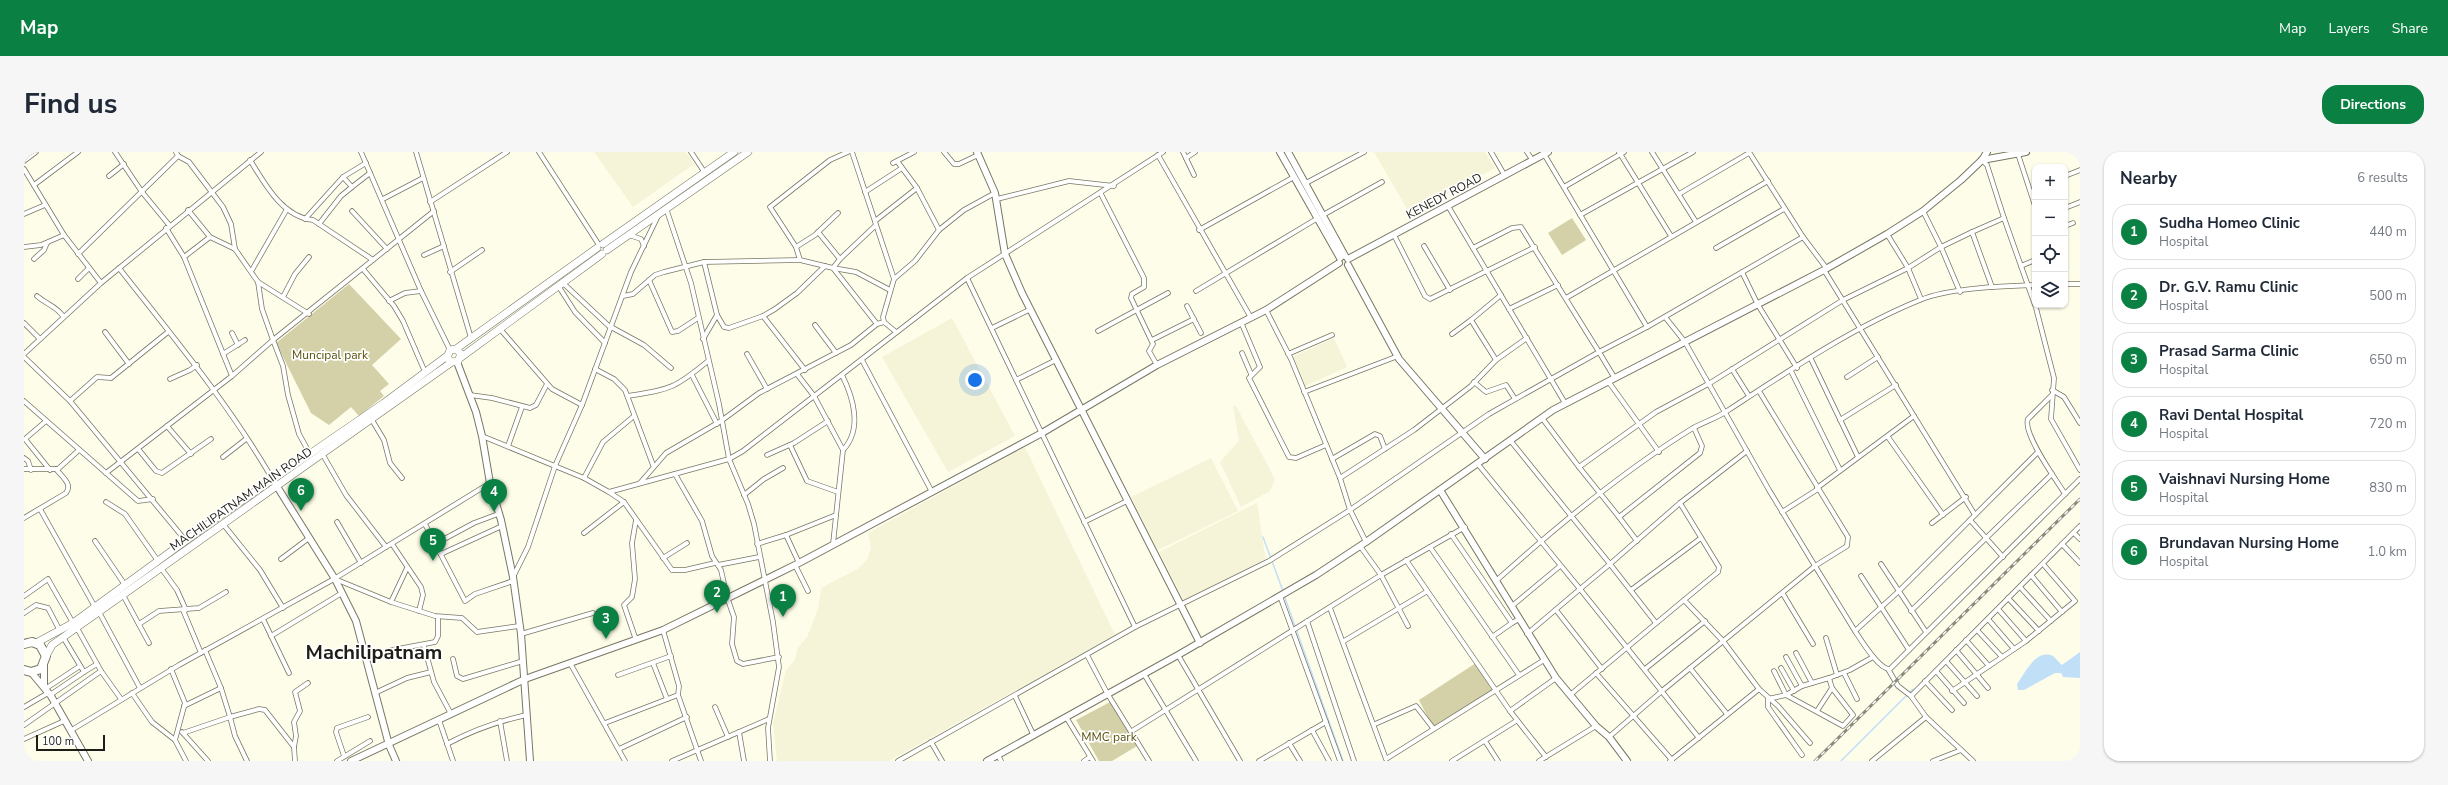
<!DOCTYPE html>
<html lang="en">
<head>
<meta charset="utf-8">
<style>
  body { margin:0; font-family:"Nunito Sans",sans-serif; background:#f6f6f7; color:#1f2937 }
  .controls { position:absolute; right:12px; top:12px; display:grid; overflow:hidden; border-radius:8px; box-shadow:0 1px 3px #0004 }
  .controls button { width:36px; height:36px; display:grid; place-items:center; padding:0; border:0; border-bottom:1px solid #e0e1e3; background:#fff; color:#1f2937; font:20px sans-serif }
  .scale { position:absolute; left:12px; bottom:10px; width:69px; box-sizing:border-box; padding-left:4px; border:2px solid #1e1d17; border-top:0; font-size:11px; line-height:14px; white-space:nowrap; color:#1e1d17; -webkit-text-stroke:3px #fff; paint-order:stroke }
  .you { position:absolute; left:951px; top:228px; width:14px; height:14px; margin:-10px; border:3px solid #fff; border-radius:50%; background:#1a73e8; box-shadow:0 0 0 6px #1a73e833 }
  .badge { display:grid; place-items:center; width:26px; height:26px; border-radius:50%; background:#0b8043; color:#fff; font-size:13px; font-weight:700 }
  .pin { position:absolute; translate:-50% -33px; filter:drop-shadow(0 1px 2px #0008) }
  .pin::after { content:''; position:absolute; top:21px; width:14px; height:12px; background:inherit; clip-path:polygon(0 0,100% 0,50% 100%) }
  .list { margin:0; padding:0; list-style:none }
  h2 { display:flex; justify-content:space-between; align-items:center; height:52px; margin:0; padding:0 16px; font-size:17px }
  h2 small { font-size:13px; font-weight:400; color:#747a83 }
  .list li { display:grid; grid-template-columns:26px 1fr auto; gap:12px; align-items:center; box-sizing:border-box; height:56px; margin:0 8px 8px; padding:0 8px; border:1px solid #e0e1e3; border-radius:16px }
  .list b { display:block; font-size:15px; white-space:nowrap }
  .list p { margin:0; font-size:13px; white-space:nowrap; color:#747a83 }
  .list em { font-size:13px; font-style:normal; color:#747a83 }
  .icon { flex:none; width:22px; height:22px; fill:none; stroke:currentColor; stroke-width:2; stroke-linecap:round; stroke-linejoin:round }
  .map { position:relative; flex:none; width:2056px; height:609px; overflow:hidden; border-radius:16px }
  header { display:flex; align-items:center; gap:24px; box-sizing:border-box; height:56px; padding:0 20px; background:#0b8043; color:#fff }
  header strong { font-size:19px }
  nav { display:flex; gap:22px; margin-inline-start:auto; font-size:14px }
  .intro { display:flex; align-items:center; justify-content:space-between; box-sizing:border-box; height:96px; padding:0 24px }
  h1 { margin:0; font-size:28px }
  .button { padding:10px 18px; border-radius:16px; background:#0b8043; color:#fff; font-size:14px; font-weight:700 }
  main { display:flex; gap:24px; padding:0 24px }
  aside { flex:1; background:#fff; border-radius:16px; box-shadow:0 1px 3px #0004 }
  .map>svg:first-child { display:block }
  .built { fill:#f5f4d8 }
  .green { fill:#d4d1a9 }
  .water { fill:#c1e0f8 }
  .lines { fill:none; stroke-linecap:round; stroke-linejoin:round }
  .stream { stroke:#c1e0f8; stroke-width:1.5 }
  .street-casing { stroke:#787765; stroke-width:5.5 }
  .secondary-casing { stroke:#787765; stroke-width:8 }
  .primary-casing { stroke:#787765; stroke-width:8 }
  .highway-casing { stroke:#787765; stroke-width:10 }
  .street { stroke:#fff; stroke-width:4 }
  .secondary { stroke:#fff; stroke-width:6 }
  .primary { stroke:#fff; stroke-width:7 }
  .highway { stroke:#fff; stroke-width:8 }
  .rail-casing { stroke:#8b8a7d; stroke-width:3 }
  .rail { stroke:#fff; stroke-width:1.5; stroke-dasharray:4.5; stroke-linecap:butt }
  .labels { text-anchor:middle; stroke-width:3.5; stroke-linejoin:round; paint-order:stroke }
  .street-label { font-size:12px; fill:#1e1d17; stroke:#fff }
  .park-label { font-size:12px; fill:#58520d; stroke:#fff }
  .town-label { font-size:20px; font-weight:bold; fill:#1e1d17; stroke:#fff }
</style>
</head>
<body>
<header>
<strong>Map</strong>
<nav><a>Map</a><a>Layers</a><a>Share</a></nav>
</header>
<div class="intro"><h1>Find us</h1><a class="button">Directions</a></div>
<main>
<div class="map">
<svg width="2056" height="609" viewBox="0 0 2056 609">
  <rect width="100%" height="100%" fill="#fefde9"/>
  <g class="built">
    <polygon points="570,0 662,0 670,12 609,55"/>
    <polygon points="1350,0 1461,0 1471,16 1386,62"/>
    <polygon points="928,166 991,284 924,320 858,205"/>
    <polygon points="1310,186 1323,215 1281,234 1269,205"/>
    <polygon points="1209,254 1212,254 1251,327 1246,339 1217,355 1196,310 1215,289"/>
    <polygon points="1001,295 1091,483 865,609 753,609 749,572 762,518 770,509 774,496 783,485 794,457 797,436 835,416 844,406 847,396 844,381"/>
    <polygon points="1187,306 1214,359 1134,398 1107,345"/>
    <polygon points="1233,351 1242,410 1160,449 1135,400"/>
  </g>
  <g class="green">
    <polygon points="1548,66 1562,88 1538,103 1524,81"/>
    <polygon points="325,132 377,187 348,213 365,232 356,239 360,244 335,264 327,255 305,273 287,261 252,191"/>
    <polygon points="1452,511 1472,538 1409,576 1395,548"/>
    <polygon points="1088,549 1113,594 1088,609 1075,609 1052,568"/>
  </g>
  <path class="water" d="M 2056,500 L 2056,526 L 2039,525 L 2037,521 L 2031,521 L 2000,538 L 1994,538 L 1993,532 C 2001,521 2012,496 2029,504 C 2032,506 2035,511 2038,513 Z"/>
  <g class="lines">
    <g class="stream">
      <polyline points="1239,385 1259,439"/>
      <polyline points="1260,443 1319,609"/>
      <polyline points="1817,609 1889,537"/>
    </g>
    <g class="street-casing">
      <g id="street">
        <polyline points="91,0 118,40 146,74"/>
        <polyline points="337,0 397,139 426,198"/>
        <polyline points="392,0 447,186"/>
        <polyline points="515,0 575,93"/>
        <polyline points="667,0 681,21"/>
        <polyline points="828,0 870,127 859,165 860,170 872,180"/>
        <polyline points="920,0 930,12 935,12 954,3"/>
        <polyline points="1159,0 1170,23"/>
        <polyline points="1467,0 1481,24"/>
        <polyline points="1503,0 1509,9"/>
        <polyline points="1595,0 1647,84"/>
        <polyline points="1628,0 1672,70"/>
        <polyline points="1725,0 1779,85 1803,117"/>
        <polyline points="1520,2 1623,175 1779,85"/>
        <polyline points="1994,2 2011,54"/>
        <polyline points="1134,3 1226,164"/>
        <polyline points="154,4 165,10 199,55 207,72 211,97 234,130 285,162"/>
        <polyline points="1162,6 1171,0"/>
        <path d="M 226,8 C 241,32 258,65 289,68 L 349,108"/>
        <polyline points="1958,8 1963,13 1980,66 1997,114 2011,108"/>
        <polyline points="0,9 12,0"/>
        <polyline points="873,9 893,36 915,78"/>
        <polyline points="869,11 890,0"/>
        <polyline points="0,17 40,83 77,131"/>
        <polyline points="85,24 100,12"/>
        <polyline points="2041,24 2056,18"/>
        <polyline points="1282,31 1340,0"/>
        <polyline points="10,33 54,0"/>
        <polyline points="328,35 346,21"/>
        <polyline points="1540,35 1600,0"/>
        <polyline points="841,40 878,16"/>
        <polyline points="1077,42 1120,126 1120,135 1108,142 1107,146 1129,192 1125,199 1133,213"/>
        <polyline points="1655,42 1725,1"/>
        <polyline points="359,47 399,26"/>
        <polyline points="973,47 1045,29 1090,34"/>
        <polyline points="406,50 483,0"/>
        <polyline points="1424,54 1541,251"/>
        <polyline points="642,56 667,131 695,252 705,307 724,352 730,372 749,470 755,515 744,576 746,609"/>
        <polyline points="2041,56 2056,50"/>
        <polyline points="164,58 186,85"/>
        <polyline points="328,59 363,97"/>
        <polyline points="1899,59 1917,95 1948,80"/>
        <polyline points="0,62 21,53"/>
        <polyline points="1299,63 1358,30"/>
        <polyline points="1556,63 1669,0"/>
        <polyline points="281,67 319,25 342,11"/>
        <polyline points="851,69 893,36"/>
        <polyline points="295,72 317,44 328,35 319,25"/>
        <polyline points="852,73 816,107 809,116 832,120 866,138"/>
        <polyline points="2041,74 2049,71"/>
        <polyline points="142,76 160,105"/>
        <polyline points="1175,78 1270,25"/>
        <polyline points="794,80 816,107"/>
        <polyline points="1863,82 1884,116 1917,95 1936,140"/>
        <polyline points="605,83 617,87 620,94"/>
        <polyline points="1370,83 1401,144 1406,147 1511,95"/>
        <polyline points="1400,94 1426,138"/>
        <polyline points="0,95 17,93 40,83"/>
        <polyline points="772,95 791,83 814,61"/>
        <polyline points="1692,96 1760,57"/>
        <polyline points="54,102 154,4 152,0"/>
        <polyline points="400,103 420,94"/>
        <polyline points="10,107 20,98 23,91"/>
        <polyline points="776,108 772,95 746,55 806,8 824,0"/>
        <polyline points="680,110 693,163"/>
        <polyline points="1997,114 2012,156 2030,226 2027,267 2056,318"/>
        <path d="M 95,116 C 149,185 205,252 249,328"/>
        <polyline points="339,117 370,154 379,169 401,220"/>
        <polyline points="228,118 263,57"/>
        <polyline points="1800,118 1951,363"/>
        <polyline points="426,120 458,98"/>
        <polyline points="1718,120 1734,153 1773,216"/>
        <polyline points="943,126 1111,475"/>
        <polyline points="54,127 65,116"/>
        <polyline points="870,127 891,109 915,78 940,58 971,41"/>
        <polyline points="625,128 648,180 654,179 674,166"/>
        <polyline points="234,130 238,157 249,188 410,59"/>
        <polyline points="540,132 587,176"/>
        <polyline points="2041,132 2056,132"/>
        <polyline points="535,135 551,160 581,191"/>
        <polyline points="1968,135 1948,80 1980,66"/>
        <polyline points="1172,139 1294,66"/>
        <path d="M 13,144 C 22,152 32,154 39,164"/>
        <polyline points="599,144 609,142 631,123 640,120 680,110 776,108 809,116 853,172"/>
        <polyline points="259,145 271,122 285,105"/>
        <polyline points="1542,146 1744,29"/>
        <polyline points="365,149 381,141 397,139"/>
        <polyline points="1163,154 1177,181"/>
        <polyline points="1485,157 1534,133"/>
        <polyline points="1242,158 1267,207 1316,326 1326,358 1342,390"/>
        <polyline points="739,164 781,218"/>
        <polyline points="1641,165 1661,190 1745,338 1791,414 1823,394 1824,385 1735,239"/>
        <polyline points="1217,170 1236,215 1225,226 1265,305 1272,306 1302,293"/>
        <polyline points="0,171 16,187"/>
        <polyline points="791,173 812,201"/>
        <polyline points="587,175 620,193 647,216"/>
        <polyline points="968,176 1007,157"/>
        <polyline points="476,177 528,237 558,253"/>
        <polyline points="1074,179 1144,141"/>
        <polyline points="81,180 105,212"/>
        <polyline points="208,181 214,193"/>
        <polyline points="1428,182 1447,168"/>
        <polyline points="679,187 693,163 700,175 705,176 739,164 751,157 773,141 801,114"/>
        <polyline points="1128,188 1170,167"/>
        <polyline points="1218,201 1227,222"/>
        <polyline points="0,202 77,131 237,0"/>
        <polyline points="199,202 221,188"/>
        <polyline points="723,202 743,237"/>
        <polyline points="1264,202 1308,183"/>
        <polyline points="0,205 46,249 162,389"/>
        <polyline points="1787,207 1834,305"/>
        <polyline points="838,208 908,340"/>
        <polyline points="1472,208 1447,168 1477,143"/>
        <polyline points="571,217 590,227 601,238 629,313"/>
        <polyline points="1708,217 1725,244"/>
        <polyline points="1767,219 1816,318"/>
        <polyline points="773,222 790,244 819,298 809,392"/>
        <polyline points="668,223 693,272"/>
        <path d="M 818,223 C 829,245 839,277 819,298"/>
        <polyline points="208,224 160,105 186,85 211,97"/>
        <polyline points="1590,225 1575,200 1623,175"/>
        <polyline points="1823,225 1854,205"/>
        <polyline points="146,227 166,218 173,213"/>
        <polyline points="992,228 1032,208"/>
        <polyline points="1584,229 1635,300"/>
        <polyline points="1450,230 1462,240 1482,233 1491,247"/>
        <polyline points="2028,238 2040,245 2056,271"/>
        <polyline points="1280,240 1374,204"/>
        <polyline points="446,243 468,246 506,256 512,253 523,232"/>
        <path d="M 2028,243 L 2004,267 C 1998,281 2033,329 2041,342 L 2056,327"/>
        <path d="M 604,244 C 647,237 650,237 684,209"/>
        <polyline points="0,249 114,349 129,347"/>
        <polyline points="46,249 73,225 87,226 144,180"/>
        <polyline points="1518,266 1555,315 1632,260 1686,231 1819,148 1884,116 1897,147"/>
        <polyline points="348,268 360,288 366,311 378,326"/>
        <polyline points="1816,268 1872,233"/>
        <polyline points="22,269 1,287 26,318"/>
        <polyline points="143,274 167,302"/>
        <polyline points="458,284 560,326 585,340 705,307 719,299 943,126 1139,0"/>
        <polyline points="1864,285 1919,363"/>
        <polyline points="1486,288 1586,412 1656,351 1723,299"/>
        <polyline points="766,293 783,329 814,340"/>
        <polyline points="484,294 498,255"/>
        <polyline points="115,298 132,319 138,321 187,287"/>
        <polyline points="299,303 322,343 362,395"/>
        <polyline points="743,303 770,291 804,269"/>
        <polyline points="199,305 222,287"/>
        <polyline points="0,306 4,309 7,318"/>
        <polyline points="1308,307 1351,282 1356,284 1361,297"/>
        <polyline points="1453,311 1556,437 1586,412 1632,471"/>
        <polyline points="1555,315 1595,365 1676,301 1678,294 1670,276"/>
        <polyline points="0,317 34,317 55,298"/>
        <polyline points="82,321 208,224 249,188 259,214 264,243 275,282 286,302"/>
        <polyline points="651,322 678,369 688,404 697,418 703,445 710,465 708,492 713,509 719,512 755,505"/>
        <polyline points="560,326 579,290 610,264"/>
        <polyline points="1316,326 1390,278 1447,234 1472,208 1503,186"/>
        <polyline points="616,331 642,301 697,269 735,241 827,193 853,172 860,170"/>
        <polyline points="1793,336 1890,264"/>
        <polyline points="585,340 600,350 648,418 661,418 691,411"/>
        <polyline points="720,343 740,327 759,316"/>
        <polyline points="82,350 101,362 134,409"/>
        <polyline points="1656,351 1695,415 1694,420 1660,448"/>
        <polyline points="16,357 71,455"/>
        <polyline points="1758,360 1794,337"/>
        <polyline points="1595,365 1613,389"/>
        <path d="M 0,366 L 42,341 C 49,332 38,325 32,317"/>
        <polyline points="1946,368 1979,405"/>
        <polyline points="313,370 337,411"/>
        <polyline points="1060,370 1103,349"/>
        <polyline points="1908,371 1942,345"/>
        <polyline points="199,372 236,418 259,456"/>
        <polyline points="401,372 441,449 451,442 489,429"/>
        <polyline points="560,381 600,350"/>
        <polyline points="2050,381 2056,387"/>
        <polyline points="1427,382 1488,471 1495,467"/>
        <polyline points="762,383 775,411"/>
        <polyline points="71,389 101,433"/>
        <polyline points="368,392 397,435 399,443 395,459"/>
        <polyline points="411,392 450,371 474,362"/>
        <polyline points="733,392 762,383 812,363"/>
        <polyline points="2038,392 2056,411"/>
        <polyline points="1336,394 1357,423 1384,474"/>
        <polyline points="1406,395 1495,523"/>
        <polyline points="417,402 478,374"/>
        <polyline points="639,406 663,391"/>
        <polyline points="257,407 285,386"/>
        <polyline points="1382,408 1486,559 1532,526"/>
        <polyline points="1857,412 1902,480"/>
        <polyline points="694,413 735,405"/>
        <polyline points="771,413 784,439"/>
        <polyline points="137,416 153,438 162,458"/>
        <polyline points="2007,423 2038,460"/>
        <polyline points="1837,424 1885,498"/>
        <polyline points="489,425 504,395 531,314 558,253 607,120 634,64"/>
        <polyline points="311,427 367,450 411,464 438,466 453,480 495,474"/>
        <path d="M 1473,428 C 1534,373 1599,319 1669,276 C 1680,270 1693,266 1703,259 C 1763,220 1829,175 1896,148 C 1925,136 1979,134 2011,133"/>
        <polyline points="1996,435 2027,469"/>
        <polyline points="1607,438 1677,386"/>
        <polyline points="1759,442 1789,492"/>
        <polyline points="99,443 125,491"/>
        <polyline points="0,444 24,427 49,471"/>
        <polyline points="1256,444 1316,609"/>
        <polyline points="1984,446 2015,479"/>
        <polyline points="367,450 383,416"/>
        <polyline points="1488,454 1536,414"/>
        <polyline points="1306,456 1362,607 1520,508"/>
        <polyline points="1974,457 2002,489"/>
        <polyline points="159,458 177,501"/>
        <polyline points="1532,458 1578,517"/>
        <polyline points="1887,459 2028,322"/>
        <polyline points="75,460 116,536"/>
        <polyline points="0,461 12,453 24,456 36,479"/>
        <polyline points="239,467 265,521"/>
        <polyline points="1964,467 1990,497"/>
        <polyline points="1283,469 1330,609"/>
        <polyline points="115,472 135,459 175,456 202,440"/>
        <polyline points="53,476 77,519 97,547"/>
        <polyline points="1953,478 1978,505"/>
        <path d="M 1831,479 C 1837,488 1855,518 1866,517 L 2041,342"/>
        <polyline points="497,482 569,461"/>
        <polyline points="1503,482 1556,437 1675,586"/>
        <polyline points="247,484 318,441"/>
        <polyline points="1468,485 1488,471"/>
        <polyline points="1802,486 1813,523"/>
        <polyline points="612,488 600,453 608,445 611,427 608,391 612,368"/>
        <polyline points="1942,488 1965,514"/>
        <polyline points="1320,489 1402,440"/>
        <polyline points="400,494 410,530 427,562"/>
        <polyline points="181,498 197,536 206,565 235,557 241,558 270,595 271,609"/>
        <polyline points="1932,498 1964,536"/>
        <polyline points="363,499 411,490 414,484 414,465"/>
        <polyline points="1772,501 1788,531"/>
        <polyline points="1063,503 1083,541 1125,609"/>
        <polyline points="1154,503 1216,609"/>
        <polyline points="1762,505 1778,534"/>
        <polyline points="429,507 433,524 439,527 499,509"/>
        <polyline points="1922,509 1953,544"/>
        <polyline points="546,511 601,609"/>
        <polyline points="629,511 643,547"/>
        <polyline points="1666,516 1703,562"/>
        <polyline points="1757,516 1770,539"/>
        <polyline points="147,517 161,551 151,588"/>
        <polyline points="1621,517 1681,469"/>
        <polyline points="1864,517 1874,534 1887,544 1902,565 1949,609"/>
        <polyline points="1750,519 1762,543 1778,534 1805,526 1808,536 1829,563 1819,574 1762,543 1744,547 1744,555 1778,603"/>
        <polyline points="1912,519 1940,551"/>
        <polyline points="60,520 73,512"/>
        <polyline points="1572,521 1648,608"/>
        <polyline points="1820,521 1833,547"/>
        <polyline points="1120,522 1172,609"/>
        <polyline points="594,523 647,504"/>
        <polyline points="1805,526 1826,518 1849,505"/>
        <polyline points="1901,529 1928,558"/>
        <polyline points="21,537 56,514"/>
        <polyline points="1735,537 1754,554 1786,591"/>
        <polyline points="1928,539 2002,489 2051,449 2019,412"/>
        <polyline points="108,541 128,570 151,588 162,609"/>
        <polyline points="351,541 383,526 407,520"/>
        <polyline points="26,543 60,520 39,485"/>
        <polyline points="654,543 677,609"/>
        <polyline points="1546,543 1660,448 1699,489 1735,537 1646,609"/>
        <polyline points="991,544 1009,582"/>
        <polyline points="1887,544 2056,374"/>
        <polyline points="160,554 197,536"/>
        <polyline points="0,555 24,541"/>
        <polyline points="691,555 704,585"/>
        <polyline points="1486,559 1522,605"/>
        <polyline points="1793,559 1808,536"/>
        <polyline points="1042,565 1069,609"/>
        <polyline points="415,568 429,609"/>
        <polyline points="476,569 483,609"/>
        <polyline points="581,571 654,543 655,534 639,478"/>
        <polyline points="1351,572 1392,554 1409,576"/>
        <polyline points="0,573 77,519"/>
        <polyline points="1288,578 1305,609"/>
        <polyline points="46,579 155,513 310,427 466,331"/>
        <polyline points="1108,579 1357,423 1441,375"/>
        <polyline points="158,580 184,609"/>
        <polyline points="715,580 720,609"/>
        <polyline points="159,581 206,565 211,584 223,609"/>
        <polyline points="1585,585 1638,539 1791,414 1831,479 1875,439 2014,300"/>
        <polyline points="0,587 40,569"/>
        <polyline points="1461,589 1474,609"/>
        <polyline points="907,590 918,609"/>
        <polyline points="1265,591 1276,609"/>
        <path d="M 423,592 C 449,578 474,569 503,563"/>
        <polyline points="270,595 272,584 270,570 276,559 271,540 284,531"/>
        <polyline points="595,597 663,565"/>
        <polyline points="974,603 977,609"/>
        <polyline points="320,604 312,580 313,576 344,565"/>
        <polyline points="313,609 346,589"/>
        <polyline points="648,609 745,567"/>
        <polyline points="874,609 1111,475 1245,409 1326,358 1465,262 1575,200 1497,75 1488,76 1449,96"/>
        <polyline points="1060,609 1066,605"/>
        <polyline points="1235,609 1302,570"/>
        <polyline points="1428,609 1492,569"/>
        <polyline points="1515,609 1572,574"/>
        <polyline points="1848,609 1902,565"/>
        <polyline points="1909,609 1937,598"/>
      </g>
    </g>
    <g class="secondary-casing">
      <g id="secondary">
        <polyline points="953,0 971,41 981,102 998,141 1176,491"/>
        <polyline points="1256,0 1316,106"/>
        <polyline points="1264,0 1321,104"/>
        <polyline points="1958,8 2002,0"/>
        <polyline points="1324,107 1524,0"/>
        <polyline points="1324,113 1375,207 1461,307"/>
        <polyline points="433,210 452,260 458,284 466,331 477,368 489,425 497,482 506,609"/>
        <polyline points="249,328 311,427 332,469 365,593 372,609"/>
        <polyline points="1416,338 1532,526 1572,574 1585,585 1603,609"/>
        <polyline points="20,514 20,534"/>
        <polyline points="7,520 27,544 64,609"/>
        <polyline points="327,609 501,527 639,478 775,411 1018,281 1133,213 1242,158 1315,111"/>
        <polyline points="963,609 1154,503 1292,423 1342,390 1529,258 1800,118 1863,82 1899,59 1937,28 1958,8 1963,0"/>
      </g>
    </g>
    <g class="primary-casing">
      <g id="primary">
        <polyline points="579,92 710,0"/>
        <polyline points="583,98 724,0"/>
        <polyline points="432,197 573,96"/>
        <polyline points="436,206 578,102"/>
        <polyline points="12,491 49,471 194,365 360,251 423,204"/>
        <polyline points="22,504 28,493 428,210 434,209 437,202 432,197 426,198 423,206 428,210"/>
      </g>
    </g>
    <g class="highway-casing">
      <polyline id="highway" points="0,492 8,490 16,493 22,504 17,517 7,520 0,518"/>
    </g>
    <use href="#street" class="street"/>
    <use href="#secondary" class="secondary"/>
    <use href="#primary" class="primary"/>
    <use href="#highway" class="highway"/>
    <g class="rail-casing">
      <polyline id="rail" points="1791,609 2056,347"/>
    </g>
    <use href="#rail" class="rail"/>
  </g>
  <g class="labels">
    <g class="street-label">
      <text transform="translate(1420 44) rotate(-28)" y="4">KENEDY ROAD</text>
      <text transform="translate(217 347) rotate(-35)" y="4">MACHILIPATNAM MAIN ROAD</text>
    </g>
    <g class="park-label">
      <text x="306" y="207">Muncipal park</text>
      <text x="1085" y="589">MMC park</text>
    </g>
    <g class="town-label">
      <text x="350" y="507">Machilipatnam</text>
    </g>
  </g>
</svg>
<div class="controls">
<button>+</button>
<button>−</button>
<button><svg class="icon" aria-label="locate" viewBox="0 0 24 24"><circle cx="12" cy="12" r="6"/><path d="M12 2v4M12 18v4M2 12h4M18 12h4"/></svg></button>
<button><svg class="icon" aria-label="layers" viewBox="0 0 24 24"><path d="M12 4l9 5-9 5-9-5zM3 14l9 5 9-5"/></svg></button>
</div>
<div class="scale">100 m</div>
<div class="you"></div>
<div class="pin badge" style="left:759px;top:465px">1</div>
<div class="pin badge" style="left:693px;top:461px">2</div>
<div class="pin badge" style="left:582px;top:487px">3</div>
<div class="pin badge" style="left:470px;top:360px">4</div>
<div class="pin badge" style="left:409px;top:409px">5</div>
<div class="pin badge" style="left:277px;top:359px">6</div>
</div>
<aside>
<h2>Nearby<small>6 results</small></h2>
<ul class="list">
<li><span class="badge">1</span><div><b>Sudha Homeo Clinic</b><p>Hospital</p></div><em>440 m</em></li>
<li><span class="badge">2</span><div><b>Dr. G.V. Ramu Clinic</b><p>Hospital</p></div><em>500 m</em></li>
<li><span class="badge">3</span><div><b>Prasad Sarma Clinic</b><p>Hospital</p></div><em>650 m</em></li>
<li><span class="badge">4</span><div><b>Ravi Dental Hospital</b><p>Hospital</p></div><em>720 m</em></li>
<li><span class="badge">5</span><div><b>Vaishnavi Nursing Home</b><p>Hospital</p></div><em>830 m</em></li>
<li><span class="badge">6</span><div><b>Brundavan Nursing Home</b><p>Hospital</p></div><em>1.0 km</em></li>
</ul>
</aside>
</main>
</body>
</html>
